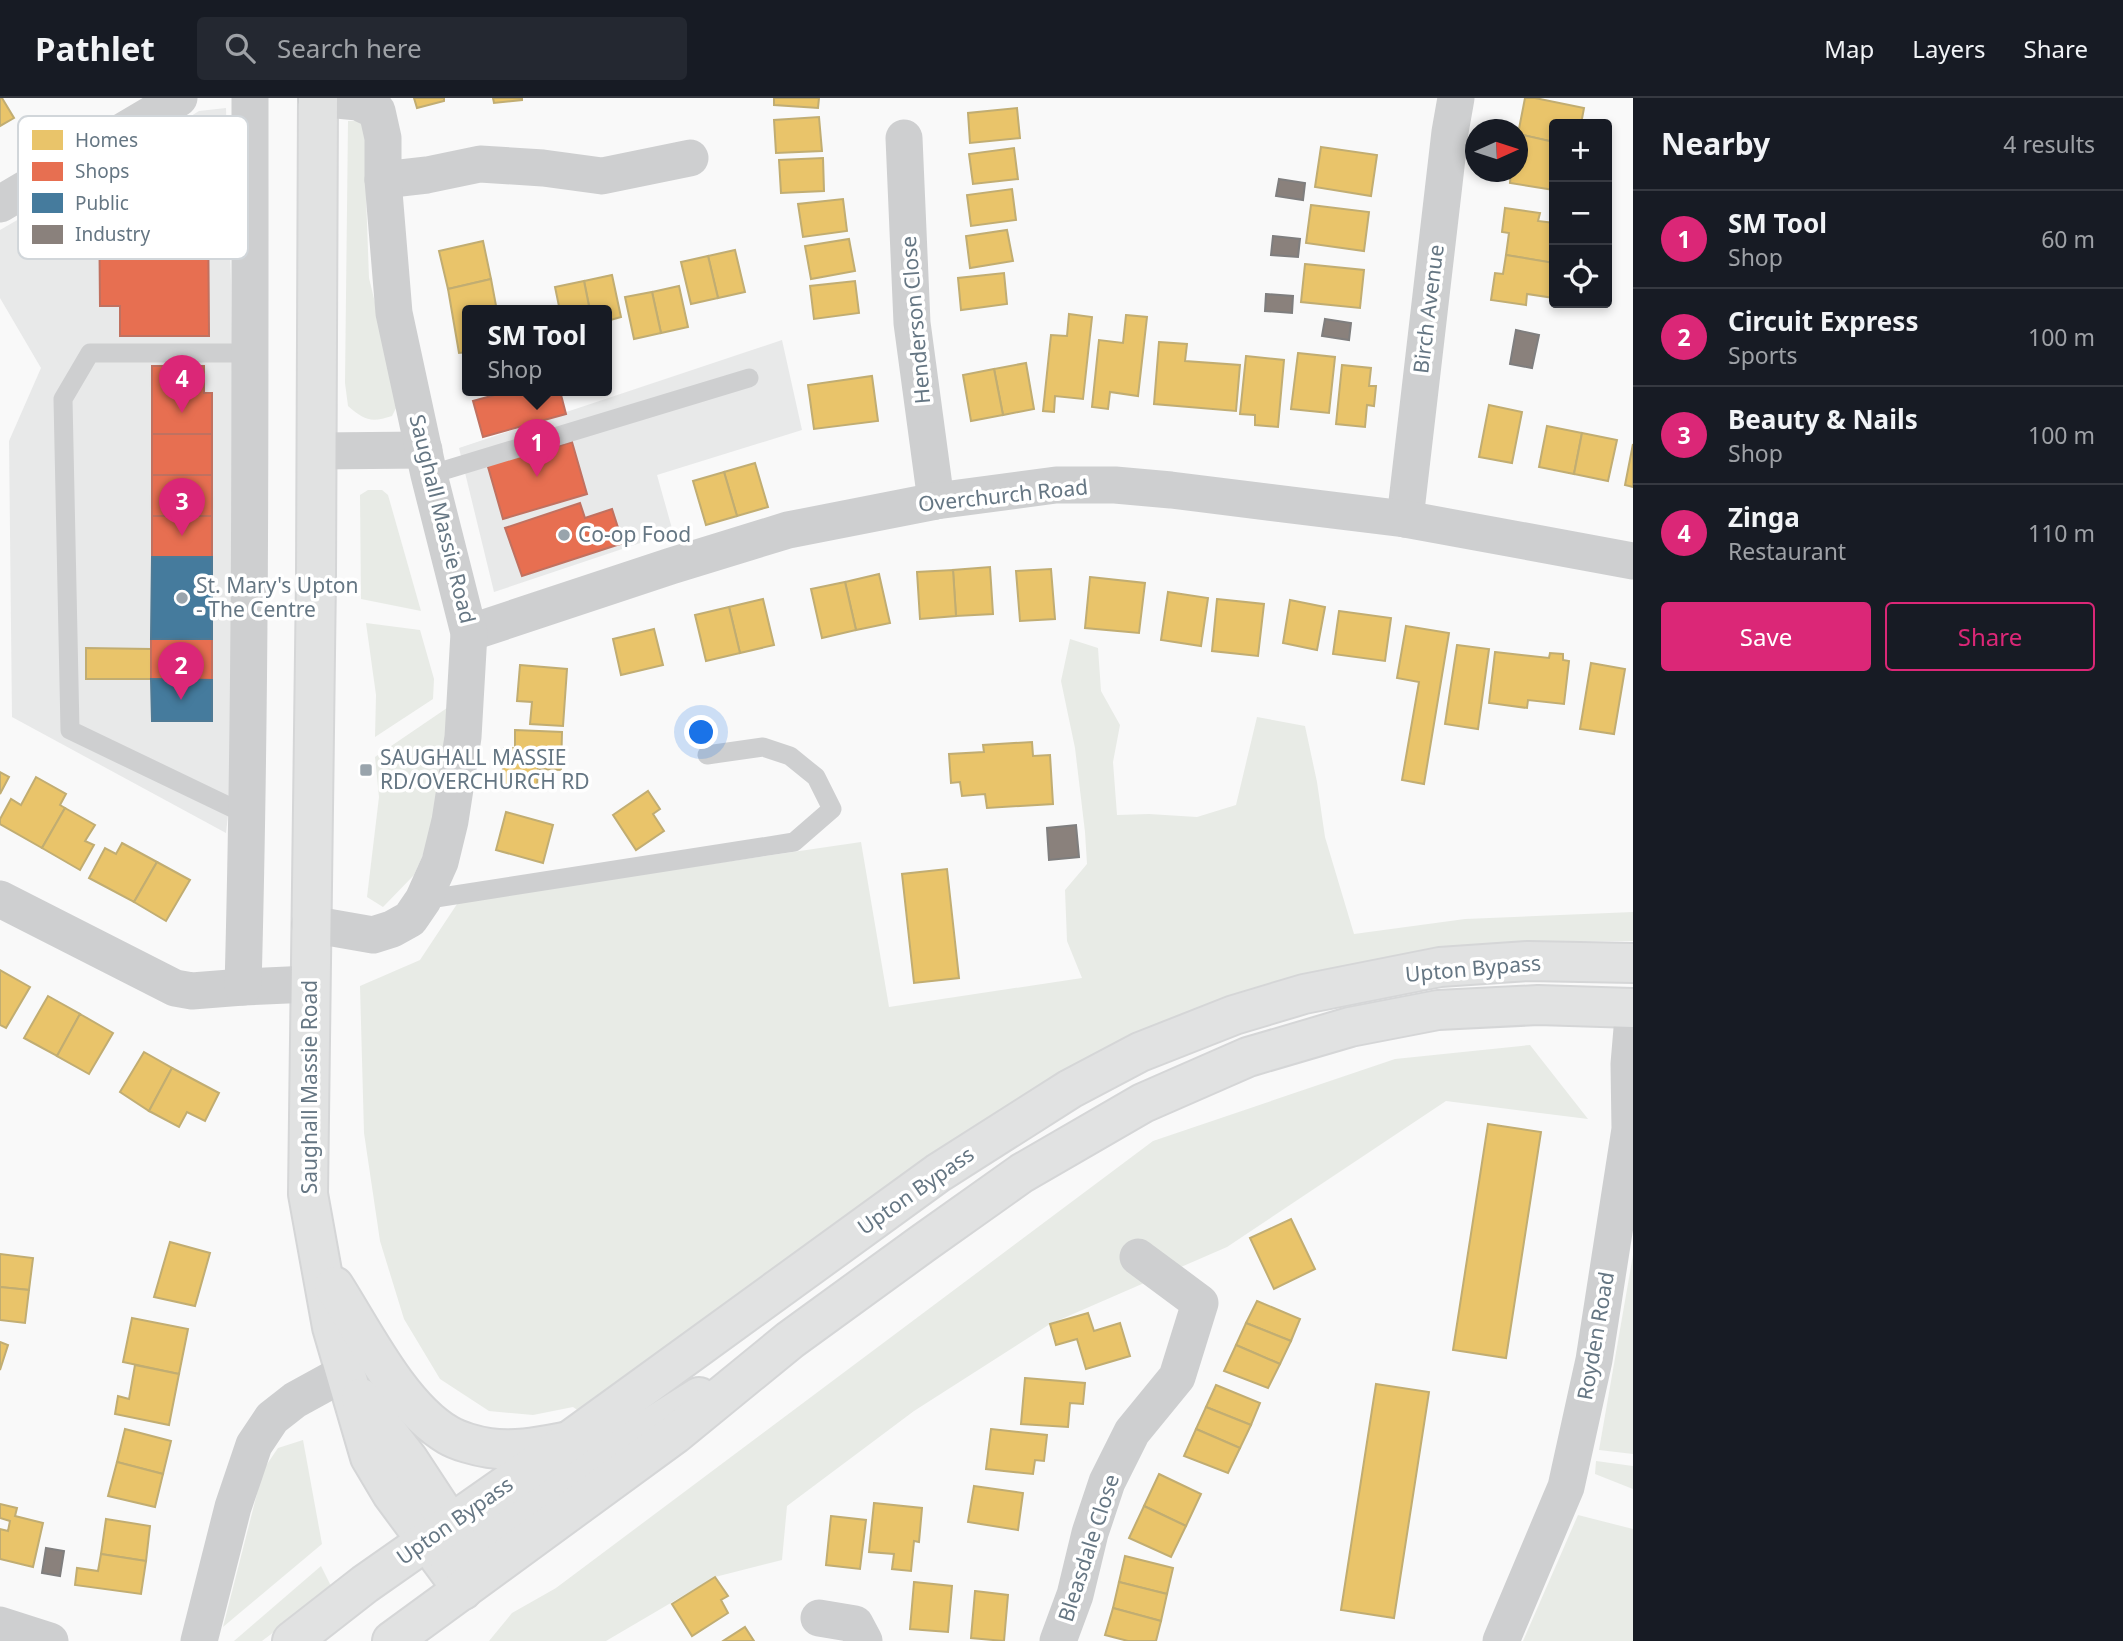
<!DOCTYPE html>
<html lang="en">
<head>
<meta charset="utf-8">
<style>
  body { margin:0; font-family:"Noto Sans",sans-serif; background:#242831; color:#f1f3f6 }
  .controls { position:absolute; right:21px; top:21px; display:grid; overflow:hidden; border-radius:7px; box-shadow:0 4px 10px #0003 }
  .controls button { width:63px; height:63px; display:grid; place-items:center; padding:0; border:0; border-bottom:2px solid #363941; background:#171b24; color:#f1f3f6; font:35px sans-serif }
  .compass { position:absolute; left:1465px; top:21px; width:63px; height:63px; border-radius:50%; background:#171b24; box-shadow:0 4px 10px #0003; rotate:87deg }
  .you { position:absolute; left:702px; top:635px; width:24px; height:24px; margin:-18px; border:5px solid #fff; border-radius:50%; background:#1a73e8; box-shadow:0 0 0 10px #1a73e833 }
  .badge { display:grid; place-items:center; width:46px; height:46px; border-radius:50%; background:#db2777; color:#fff; font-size:23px; font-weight:700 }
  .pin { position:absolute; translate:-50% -58px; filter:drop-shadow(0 2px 4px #0008) }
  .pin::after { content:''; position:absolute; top:37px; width:24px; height:21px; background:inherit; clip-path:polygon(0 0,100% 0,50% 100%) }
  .popup { position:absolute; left:462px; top:207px; width:150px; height:91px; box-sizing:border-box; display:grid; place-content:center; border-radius:7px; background:#171b24; filter:drop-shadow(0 2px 5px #0005); font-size:23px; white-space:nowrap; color:#9ea1a6 }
  .popup b { font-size:26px; color:#f1f3f6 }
  .popup::after { content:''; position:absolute; left:50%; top:100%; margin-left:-14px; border:14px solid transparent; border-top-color:#171b24 }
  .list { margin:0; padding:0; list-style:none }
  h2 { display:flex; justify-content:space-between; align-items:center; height:91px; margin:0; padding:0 28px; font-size:30px }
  h2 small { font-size:23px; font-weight:400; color:#9ea1a6 }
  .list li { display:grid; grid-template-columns:46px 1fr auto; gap:21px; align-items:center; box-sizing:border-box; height:98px; padding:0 28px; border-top:2px solid #363941 }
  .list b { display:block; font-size:26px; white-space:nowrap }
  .list p { margin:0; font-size:23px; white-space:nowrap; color:#9ea1a6 }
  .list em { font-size:23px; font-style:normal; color:#9ea1a6 }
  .actions { display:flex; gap:14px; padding:21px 28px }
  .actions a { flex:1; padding:16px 0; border:2px solid #db2777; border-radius:7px; text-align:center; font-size:24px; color:#db2777 }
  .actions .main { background:#db2777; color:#fff }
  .icon { flex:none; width:38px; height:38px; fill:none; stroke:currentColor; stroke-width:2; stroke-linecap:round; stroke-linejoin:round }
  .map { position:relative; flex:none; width:1633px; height:1543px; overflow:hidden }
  header { display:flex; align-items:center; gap:42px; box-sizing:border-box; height:98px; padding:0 35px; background:#171b24; border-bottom:2px solid #363941 }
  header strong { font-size:33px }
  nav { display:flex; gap:38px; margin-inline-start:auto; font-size:24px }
  .search { width:490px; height:63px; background:#242831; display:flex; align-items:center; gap:18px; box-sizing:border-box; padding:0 24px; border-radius:7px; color:#9ea1a6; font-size:26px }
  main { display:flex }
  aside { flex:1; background:#171b24 }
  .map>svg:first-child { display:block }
  .built { fill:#e8e9e9 }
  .green { fill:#e8ebe6 }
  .homes { fill:#e9c46a; stroke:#c1ad72; stroke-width:2 }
  .shops { fill:#e76f51; stroke:#c07160; stroke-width:2 }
  .public { fill:#457b9d; stroke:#4f7a95; stroke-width:2 }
  .industry { fill:#8a817c; stroke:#7f7e7e; stroke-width:2 }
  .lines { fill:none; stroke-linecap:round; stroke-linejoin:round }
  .secondary-casing { stroke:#d5d6d7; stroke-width:42 }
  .primary-casing { stroke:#d5d6d7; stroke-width:42 }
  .service { stroke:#cecfd0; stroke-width:19 }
  .minor { stroke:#cecfd0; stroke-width:37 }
  .secondary { stroke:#e1e2e2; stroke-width:38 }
  .primary { stroke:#e1e2e2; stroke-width:38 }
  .poi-dot { fill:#99a4ac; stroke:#fff; stroke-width:2.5 }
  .labels { text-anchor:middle; stroke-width:7; stroke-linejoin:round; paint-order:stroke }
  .street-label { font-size:21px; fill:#657683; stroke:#fff }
  .poi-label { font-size:21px; fill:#657683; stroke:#fff; text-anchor:start }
  .key { fill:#fff; stroke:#d1d6da; stroke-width:2 }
  .key-label { font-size:19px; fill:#657683 }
</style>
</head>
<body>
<header>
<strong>Pathlet</strong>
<div class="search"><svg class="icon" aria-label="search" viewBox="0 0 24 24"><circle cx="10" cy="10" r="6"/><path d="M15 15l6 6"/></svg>Search here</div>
<nav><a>Map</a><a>Layers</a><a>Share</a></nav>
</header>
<main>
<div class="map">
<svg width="1633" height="1543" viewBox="0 0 1633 1543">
  <rect width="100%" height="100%" fill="#f9f9f9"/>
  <g class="built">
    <polygon points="226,10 231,183 237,637 226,735 12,619 9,343 41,270 0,200 0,132 121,62 199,13"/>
    <polygon points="782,242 802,332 657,377 673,434 494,494 459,350"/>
  </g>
  <g class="green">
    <path d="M 348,23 L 361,23 L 367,32 L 366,98 L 369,180 L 399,304 L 392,318 C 371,325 364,322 348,308 L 345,285 Z"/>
    <polygon points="368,392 382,392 388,397 421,513 361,501 360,397"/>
    <polygon points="366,525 420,532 434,581 433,601 375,639 376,597"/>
    <polygon points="1070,541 1098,550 1101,593 1120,627 1113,664 1117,717 1149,716 1197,719 1236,707 1257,619 1305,628 1317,684 1325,739 1354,836 1465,821 1633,814 1633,843 1524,844 1270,888 583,1316 573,1309 533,1317 489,1313 440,1281 404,1221 380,1143 364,1035 360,888 420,862 459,803 861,744 889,909 1082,880 1067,843 1065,792 1087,766 1085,734 1075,650 1061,583"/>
    <polygon points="447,610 451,652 437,725 414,777 383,809 367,799 379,699 375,659"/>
    <polygon points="1530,947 1588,1021 1446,1003 1227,1149 1050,1226 914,1313 787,1408 782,1462 715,1479 606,1543 489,1543 512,1515 556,1490 1153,1043 1395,961"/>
    <polygon points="1633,1157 1633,1356 1599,1352"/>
    <polygon points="303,1342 322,1446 223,1529 263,1372 278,1350"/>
    <polygon points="1596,1363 1633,1368 1633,1391 1595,1376"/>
    <polygon points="1578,1417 1633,1431 1633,1543 1523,1543"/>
    <polygon points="321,1468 332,1490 262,1543 234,1543"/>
  </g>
  <g class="homes">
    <polygon points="0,0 2,0 14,20 0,28"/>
    <polygon points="414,0 444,0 444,3 417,10"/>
    <polygon points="493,0 522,0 522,2 494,5"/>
    <polygon points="774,0 819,0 818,10 774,7"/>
    <polygon points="1525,0 1535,0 1584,10 1581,26 1566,23 1565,26 1554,26 1554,44 1518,36"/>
    <polygon points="1017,10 1020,40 970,45 968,15"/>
    <polygon points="819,19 822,53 776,55 774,22"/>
    <polygon points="1518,36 1554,44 1554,92 1510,85 1511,74 1518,74"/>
    <polygon points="1321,49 1377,57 1371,98 1315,89"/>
    <polygon points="1014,50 1018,81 973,86 969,56"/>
    <polygon points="823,60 824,93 781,95 779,62"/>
    <polygon points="1012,91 1016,122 971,128 967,97"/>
    <polygon points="843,101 847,133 803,139 798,106"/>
    <polygon points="1311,107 1369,114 1364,153 1306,145"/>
    <polygon points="1505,110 1540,115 1538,123 1554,125 1554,165 1506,157 1509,135 1502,134"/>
    <polygon points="1007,132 1013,163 970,170 966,138"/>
    <polygon points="849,141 855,173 811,181 805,148"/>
    <polygon points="483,143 491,181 448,191 439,153"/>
    <polygon points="735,152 745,194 718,200 708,158"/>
    <polygon points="1506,157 1554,165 1551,182 1554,182 1554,200 1527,196 1526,207 1491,202 1495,175 1503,176"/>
    <polygon points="708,158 718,200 691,206 681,164"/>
    <polygon points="1305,166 1364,172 1360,210 1301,204"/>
    <polygon points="1004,175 1007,206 961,212 958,180"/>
    <polygon points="612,177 621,219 607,223 607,213 590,213 584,183"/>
    <polygon points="491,181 497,213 467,213 467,254 459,255 448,191"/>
    <polygon points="584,183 590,213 560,213 555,189"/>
    <polygon points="855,183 859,215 814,221 810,188"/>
    <polygon points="679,188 688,229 661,235 652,194"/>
    <polygon points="652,194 661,235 634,241 625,199"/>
    <polygon points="1069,216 1092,219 1083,301 1055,298 1054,314 1043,313 1051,237 1067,238"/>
    <polygon points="1126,217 1147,219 1138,298 1110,294 1108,311 1092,309 1099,242 1123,245"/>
    <polygon points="1159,244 1187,246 1185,263 1240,267 1236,313 1154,306"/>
    <polygon points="1298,255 1335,259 1329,315 1291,311"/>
    <polygon points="1246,258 1284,262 1278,329 1255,327 1255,317 1240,316"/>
    <polygon points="1026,265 1034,311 1003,317 994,271"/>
    <polygon points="1342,267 1371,270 1369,288 1376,288 1374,308 1367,307 1365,329 1336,326"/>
    <polygon points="994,271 1003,317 971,323 963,277"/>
    <polygon points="872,278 878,323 814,331 808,287"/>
    <polygon points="1489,307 1522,314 1512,365 1479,359"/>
    <polygon points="1547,328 1582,335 1574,376 1539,369"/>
    <polygon points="1582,335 1617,342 1608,383 1574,376"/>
    <polygon points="1633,346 1633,389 1625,387"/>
    <polygon points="755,365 768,409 737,418 724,374"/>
    <polygon points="724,374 737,418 706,427 693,383"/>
    <polygon points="990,469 993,516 956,518 953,472"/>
    <polygon points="1051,471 1055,521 1020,523 1016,473"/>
    <polygon points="953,472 956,518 920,521 917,474"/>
    <polygon points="879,476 890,525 856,532 845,484"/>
    <polygon points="1090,479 1145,485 1139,535 1085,530"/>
    <polygon points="845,484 856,532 822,540 811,491"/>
    <polygon points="1168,494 1208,500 1201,548 1161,542"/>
    <polygon points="763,501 774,547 740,555 729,509"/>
    <polygon points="1217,501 1264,506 1258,558 1212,553"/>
    <polygon points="1290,502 1325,509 1317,552 1283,545"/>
    <polygon points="729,509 740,555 706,563 695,517"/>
    <polygon points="1339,513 1391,520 1385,563 1333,556"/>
    <polygon points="1406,528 1449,535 1424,686 1402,682 1419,584 1397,580"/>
    <polygon points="654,531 663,567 621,577 613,541"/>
    <polygon points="1457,547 1489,551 1478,631 1445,626"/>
    <polygon points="86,550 151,551 151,581 86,581"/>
    <polygon points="1495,554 1549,560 1550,555 1563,556 1563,562 1569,563 1564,606 1528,602 1527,610 1489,605"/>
    <polygon points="1591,565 1625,571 1614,636 1580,631"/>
    <polygon points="520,567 567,571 563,628 530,626 532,604 517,603"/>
    <polygon points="515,632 562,634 561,672 538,671 537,688 502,686 504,650 515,650"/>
    <polygon points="1032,644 1033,658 1050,657 1053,706 987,710 985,696 962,698 960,684 951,685 949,656 984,654 983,647"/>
    <polygon points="0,674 9,679 0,696"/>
    <polygon points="36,679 66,696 60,707 65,710 42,750 0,726 0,721 11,701 21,707"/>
    <polygon points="648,693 660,711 653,716 664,733 636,752 613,717"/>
    <polygon points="65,710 95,727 85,743 94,747 80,772 42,750"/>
    <polygon points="506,714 553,727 543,765 496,752"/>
    <polygon points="122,745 157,764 134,804 89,780 105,750 116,756"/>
    <polygon points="157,764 190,782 166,823 134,804"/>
    <polygon points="947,771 959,880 914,885 902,776"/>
    <polygon points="0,872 30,889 6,930 0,927"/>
    <polygon points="48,898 80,916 57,958 24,940"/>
    <polygon points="80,916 113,935 89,976 57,958"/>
    <polygon points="144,954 172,970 149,1013 120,994"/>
    <polygon points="172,970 219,995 205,1023 187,1014 179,1029 149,1013"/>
    <polygon points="1488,1026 1541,1034 1506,1260 1453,1252"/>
    <polygon points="1291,1121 1315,1171 1274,1191 1250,1140"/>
    <polygon points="170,1144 210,1155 195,1208 154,1199"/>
    <polygon points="0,1156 33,1160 29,1192 0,1189"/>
    <polygon points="0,1189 29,1192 25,1225 0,1222"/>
    <polygon points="1257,1203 1300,1221 1291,1243 1246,1225"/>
    <polygon points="1088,1215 1094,1233 1120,1225 1130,1258 1086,1271 1077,1241 1056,1247 1050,1226"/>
    <polygon points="132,1220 188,1231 179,1276 123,1264"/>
    <polygon points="1246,1225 1291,1243 1280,1266 1236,1247"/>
    <polygon points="0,1244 8,1247 0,1272"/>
    <polygon points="1236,1247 1280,1266 1268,1290 1224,1273"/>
    <polygon points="135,1267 179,1276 169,1327 115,1316 118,1298 129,1301"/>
    <polygon points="1025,1280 1085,1285 1083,1306 1070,1305 1068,1329 1021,1326"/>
    <polygon points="1376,1286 1429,1294 1394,1520 1341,1512"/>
    <polygon points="1216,1287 1260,1305 1251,1327 1206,1309"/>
    <polygon points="1206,1309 1251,1327 1240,1350 1196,1331"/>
    <polygon points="125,1331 171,1343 163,1376 117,1364"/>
    <polygon points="991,1331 1047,1337 1044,1363 1035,1362 1033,1376 986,1371"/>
    <polygon points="1196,1331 1240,1350 1228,1375 1184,1358"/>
    <polygon points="117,1364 163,1376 155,1409 108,1398"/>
    <polygon points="1159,1376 1201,1396 1186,1428 1144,1408"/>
    <polygon points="974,1388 1023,1395 1018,1432 968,1424"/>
    <polygon points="874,1405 922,1410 919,1444 914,1443 911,1473 892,1471 894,1456 869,1454"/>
    <polygon points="0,1406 17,1410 15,1418 43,1425 33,1469 0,1461 0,1431 8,1433 10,1423 0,1420"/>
    <polygon points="1144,1408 1186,1428 1171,1459 1129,1440"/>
    <polygon points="831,1418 866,1422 860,1471 826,1467"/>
    <polygon points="106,1421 150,1428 146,1463 101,1456"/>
    <polygon points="101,1456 146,1463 141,1496 75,1487 77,1470 98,1473"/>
    <polygon points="1125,1458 1173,1470 1167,1496 1119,1484"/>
    <polygon points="715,1479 728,1498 721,1502 728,1515 692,1538 672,1506"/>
    <polygon points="914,1484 952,1488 948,1534 910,1531"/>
    <polygon points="1119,1484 1167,1496 1161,1523 1113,1510"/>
    <polygon points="975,1493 1008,1497 1004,1543 971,1540"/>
    <polygon points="1113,1510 1161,1523 1156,1543 1128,1543 1105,1537"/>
    <polygon points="745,1529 754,1543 723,1543"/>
  </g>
  <g class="shops">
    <polygon points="143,70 215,70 215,103 208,103 209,238 120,238 120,208 100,208 99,97 144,96"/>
    <polygon points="152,268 204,268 204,295 212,295 212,336 152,336"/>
    <polygon points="509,293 560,293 566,316 483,339 473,303"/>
    <rect x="152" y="336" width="60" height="41"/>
    <polygon points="572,344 587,396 503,421 486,362 544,345 546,352"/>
    <rect x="152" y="377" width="60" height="41"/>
    <polygon points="580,405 585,420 612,411 623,445 522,478 505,430"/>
    <rect x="152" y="418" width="60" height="41"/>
    <polygon points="151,541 212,541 212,582 151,581"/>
  </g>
  <g class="public">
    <polygon points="152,459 212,459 212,541 151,541"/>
    <polygon points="151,581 212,582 212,623 152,623"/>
  </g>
  <g class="industry">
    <polygon points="1279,81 1305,85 1303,102 1276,98"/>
    <polygon points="1273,138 1300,141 1298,159 1271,157"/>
    <polygon points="1266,196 1293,198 1292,215 1265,213"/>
    <polygon points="1325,221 1351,225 1349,242 1322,238"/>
    <polygon points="1516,232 1539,237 1532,270 1510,266"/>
    <polygon points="1076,727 1079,759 1049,762 1047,730"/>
    <polygon points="46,1450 64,1453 60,1478 42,1475"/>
  </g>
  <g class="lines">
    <g class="secondary-casing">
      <g id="secondary">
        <polyline points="318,0 316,479 308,1096 332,1229 370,1359 392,1396 463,1492"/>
        <path d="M 334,1188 C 364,1235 400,1309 448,1337 C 458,1343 476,1348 489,1350 C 516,1354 542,1348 569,1343"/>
        <polyline points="361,1300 408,1361 469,1454"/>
        <polyline points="427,1443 442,1451 454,1454 466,1449 529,1406 699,1299"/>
      </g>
    </g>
    <g class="primary-casing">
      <g id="primary">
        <polyline points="292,1543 365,1486 569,1343 938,1075 1070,991 1140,954 1234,917 1304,896 1440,869 1528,863 1633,865"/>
        <polyline points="392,1543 675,1336 790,1242 922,1146 1022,1075 1143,1005 1248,959 1350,929 1438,912 1538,907 1633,910"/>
      </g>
    </g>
    <g class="service">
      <polyline points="429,377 749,280"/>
      <polyline points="247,717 70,632 63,301 90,255 250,255"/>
      <polyline points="423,802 794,744 832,711 816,679 790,658 763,649 707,657"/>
    </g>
    <g class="minor">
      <polyline points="904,40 912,225 936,403"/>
      <polyline points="383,82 427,77 480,66 543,70 602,78 690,60"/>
      <polyline points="0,106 179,0"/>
      <polyline points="317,353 424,352"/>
      <polyline points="1405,421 1450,34 1456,0"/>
      <polyline points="469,535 671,468 788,432 936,403 1056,387 1115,387 1171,392 1405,421 1633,463"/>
      <polyline points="0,801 175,890 192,893 243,889 310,886"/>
      <polyline points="310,826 373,837 392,831 410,821 423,802 440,764 450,723 463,639 469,535 429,377 394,215 383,82 383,40 377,13 358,4 316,0"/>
      <path d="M 243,889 C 251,592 250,296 250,0"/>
      <polyline points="819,1520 855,1526 864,1543"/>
      <polyline points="0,1527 50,1543"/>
      <polyline points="199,1543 233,1409 254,1347 272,1320 295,1302 346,1274"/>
      <polyline points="1058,1543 1075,1497 1090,1435 1107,1384 1132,1334 1177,1279 1200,1205 1138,1159"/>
      <polyline points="1501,1543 1566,1389 1594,1262 1630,1031 1629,966 1633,919"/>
    </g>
    <use href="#secondary" class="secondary"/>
    <use href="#primary" class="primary"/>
  </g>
  <g class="poi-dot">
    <circle cx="564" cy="437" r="7"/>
    <circle cx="182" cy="500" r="7"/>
    <rect x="359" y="665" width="14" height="14" rx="3.5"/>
  </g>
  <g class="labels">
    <g class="street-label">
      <text transform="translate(1429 211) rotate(-83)" y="7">Birch Avenue</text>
      <text transform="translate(916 222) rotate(-95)" y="7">Henderson Close</text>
      <text transform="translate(1003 398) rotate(-6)" y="7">Overchurch Road</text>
      <text transform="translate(442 421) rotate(76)" y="7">Saughall Massie Road</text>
      <text transform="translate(1473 871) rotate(-5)" y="7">Upton Bypass</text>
      <text transform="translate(310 989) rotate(-90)" y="7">Saughall Massie Road</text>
      <text transform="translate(916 1093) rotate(-35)" y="7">Upton Bypass</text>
      <text transform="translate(1596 1238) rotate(-80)" y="7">Royden Road</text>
      <text transform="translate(455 1423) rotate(-35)" y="7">Upton Bypass</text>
      <text transform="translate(1089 1450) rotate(-72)" y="7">Bleasdale Close</text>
    </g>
    <g class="poi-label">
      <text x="578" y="444">Co-op Food</text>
      <text x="196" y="495">St. Mary's Upton<tspan x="196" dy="24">- The Centre</tspan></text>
      <text x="380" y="667">SAUGHALL MASSIE<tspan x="380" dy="24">RD/OVERCHURCH RD</tspan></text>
    </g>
  </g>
  <rect x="18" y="18" width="230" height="143" rx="10" class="key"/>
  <rect x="32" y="32" width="31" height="20" fill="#e9c46a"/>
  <rect x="32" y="64" width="31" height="19" fill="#e76f51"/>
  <rect x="32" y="95" width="31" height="20" fill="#457b9d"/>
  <rect x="32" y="127" width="31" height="19" fill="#8a817c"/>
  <g class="key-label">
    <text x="75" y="49">Homes</text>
    <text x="75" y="80">Shops</text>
    <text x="75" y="112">Public</text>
    <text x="75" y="143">Industry</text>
  </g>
</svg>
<div class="controls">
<button>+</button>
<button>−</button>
<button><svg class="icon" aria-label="locate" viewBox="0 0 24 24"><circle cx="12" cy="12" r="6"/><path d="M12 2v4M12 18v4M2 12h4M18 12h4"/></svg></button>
</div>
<svg class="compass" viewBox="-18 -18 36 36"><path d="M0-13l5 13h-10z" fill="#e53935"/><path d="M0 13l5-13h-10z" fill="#9ea1a6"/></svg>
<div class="you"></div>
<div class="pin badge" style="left:537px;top:379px">1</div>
<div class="popup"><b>SM Tool</b>Shop</div>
<div class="pin badge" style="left:181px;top:602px">2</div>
<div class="pin badge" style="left:182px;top:438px">3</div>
<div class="pin badge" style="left:182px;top:315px">4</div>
</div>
<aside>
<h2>Nearby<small>4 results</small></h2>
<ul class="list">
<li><span class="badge">1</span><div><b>SM Tool</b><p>Shop</p></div><em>60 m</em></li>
<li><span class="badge">2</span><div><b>Circuit Express</b><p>Sports</p></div><em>100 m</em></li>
<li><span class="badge">3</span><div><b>Beauty &amp; Nails</b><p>Shop</p></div><em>100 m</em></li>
<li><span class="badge">4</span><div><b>Zinga</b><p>Restaurant</p></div><em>110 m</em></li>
</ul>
<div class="actions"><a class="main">Save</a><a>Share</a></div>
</aside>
</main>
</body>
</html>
